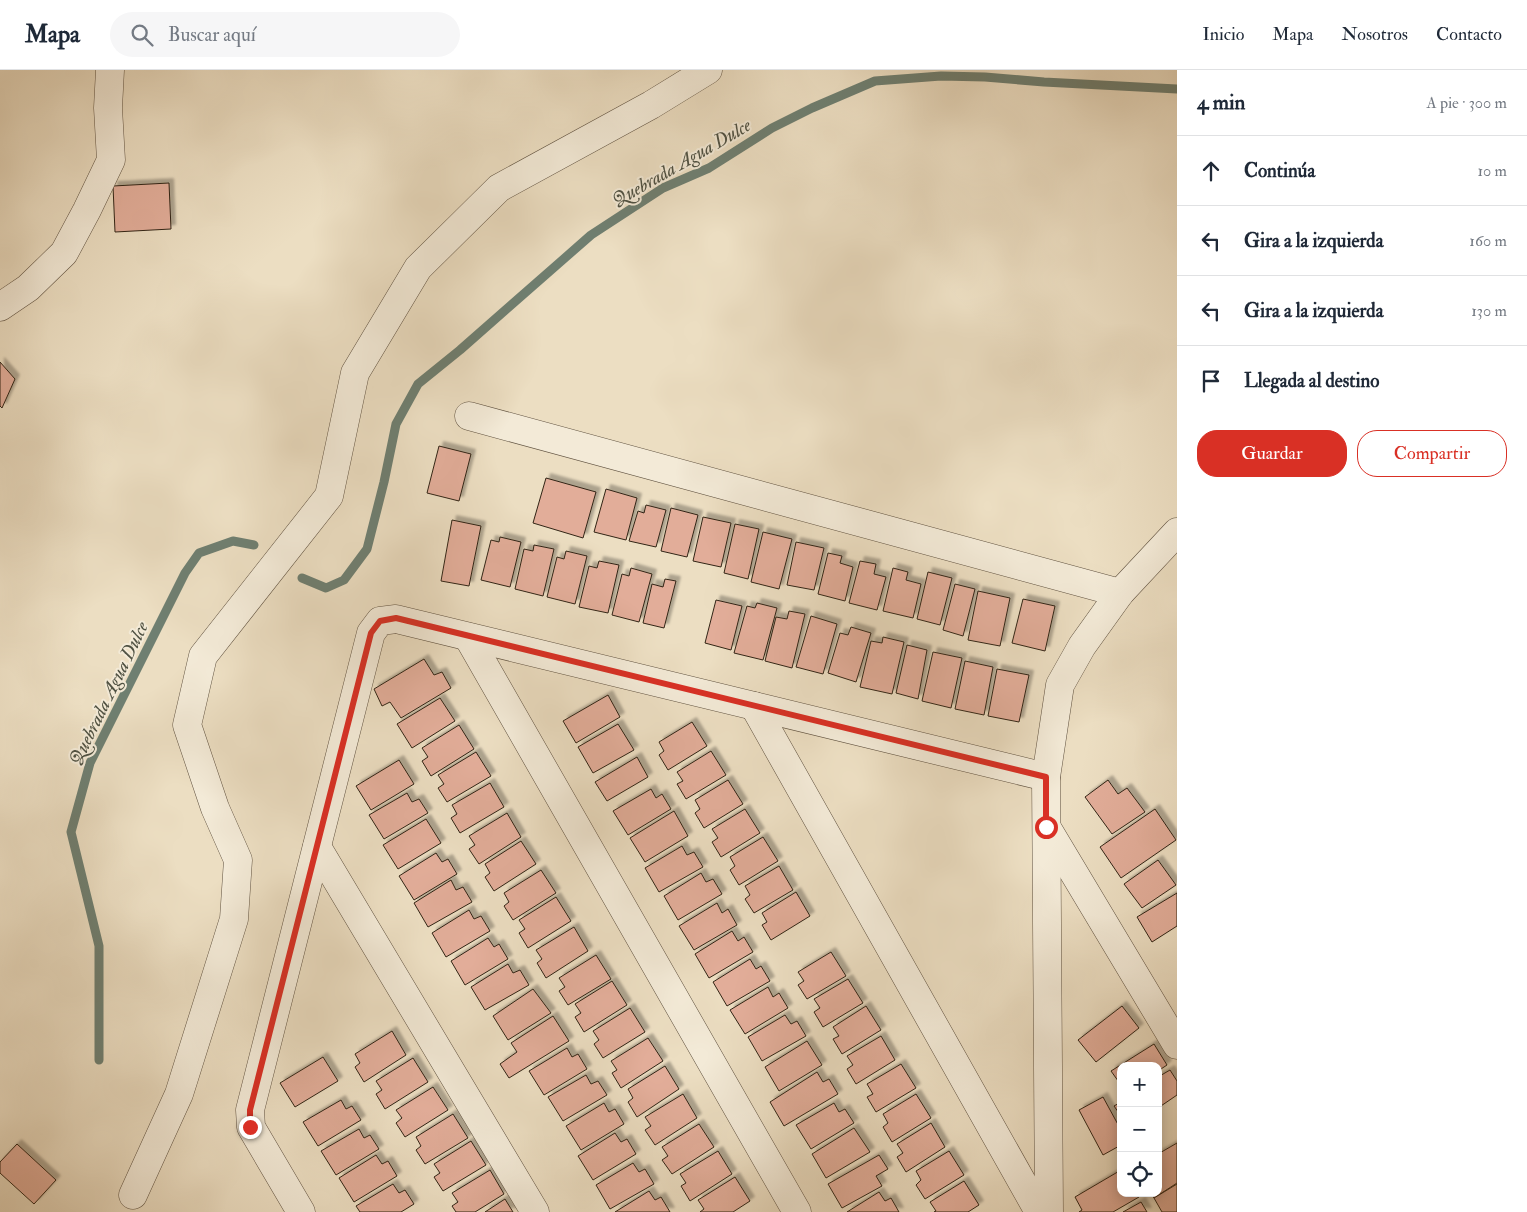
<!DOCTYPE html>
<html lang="es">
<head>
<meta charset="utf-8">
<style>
  body { margin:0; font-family:"IM FELL Double Pica",serif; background:#f6f6f7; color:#1f2937 }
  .controls { position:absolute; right:15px; bottom:15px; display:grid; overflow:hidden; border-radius:10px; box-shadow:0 2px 12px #0003 }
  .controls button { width:45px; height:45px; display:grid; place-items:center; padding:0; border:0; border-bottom:1px solid #e0e1e3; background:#fff; color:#1f2937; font:25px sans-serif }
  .stop { position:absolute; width:15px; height:15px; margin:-11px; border:4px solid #d93025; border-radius:50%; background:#fff }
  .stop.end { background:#d93025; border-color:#fff; box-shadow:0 1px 5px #0008 }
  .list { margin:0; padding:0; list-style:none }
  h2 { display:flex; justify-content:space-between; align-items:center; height:65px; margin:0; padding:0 20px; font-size:21px }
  h2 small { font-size:16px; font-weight:400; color:#747a83 }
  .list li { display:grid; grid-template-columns:32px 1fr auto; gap:15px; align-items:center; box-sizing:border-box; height:70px; padding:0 20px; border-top:1px solid #e0e1e3 }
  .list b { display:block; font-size:19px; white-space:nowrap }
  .list em { font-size:16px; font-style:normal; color:#747a83 }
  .actions { display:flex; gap:10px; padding:15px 20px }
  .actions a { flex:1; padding:11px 0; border:1px solid #d93025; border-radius:20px; text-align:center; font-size:18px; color:#d93025 }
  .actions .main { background:#d93025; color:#fff }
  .icon { flex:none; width:28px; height:28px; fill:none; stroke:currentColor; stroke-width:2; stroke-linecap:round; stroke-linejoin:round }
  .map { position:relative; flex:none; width:1177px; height:1142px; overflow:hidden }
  header { display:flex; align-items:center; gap:30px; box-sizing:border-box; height:70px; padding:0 25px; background:#fff; border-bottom:1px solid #e0e1e3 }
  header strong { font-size:24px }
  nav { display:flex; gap:28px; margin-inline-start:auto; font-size:18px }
  .search { width:350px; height:45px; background:#f6f6f7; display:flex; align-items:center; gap:12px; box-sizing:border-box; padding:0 18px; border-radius:28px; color:#747a83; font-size:19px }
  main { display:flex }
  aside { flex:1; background:#fff }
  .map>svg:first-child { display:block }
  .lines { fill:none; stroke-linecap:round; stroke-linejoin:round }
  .stream { stroke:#6f7f71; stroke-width:9 }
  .building { fill:#e2ad99; stroke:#312415; filter:url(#shadow) }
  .minor-casing { stroke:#605240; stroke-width:29 }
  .minor { stroke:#f3ead7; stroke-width:28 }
  .route { stroke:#d93025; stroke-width:6 }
  .labels { text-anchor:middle; stroke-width:4; stroke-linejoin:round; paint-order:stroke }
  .water-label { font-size:19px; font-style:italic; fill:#505243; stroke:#f3ead7 }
</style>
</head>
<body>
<header>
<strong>Mapa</strong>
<div class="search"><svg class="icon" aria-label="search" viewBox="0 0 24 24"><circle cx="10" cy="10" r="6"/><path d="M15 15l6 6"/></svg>Buscar aquí</div>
<nav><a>Inicio</a><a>Mapa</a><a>Nosotros</a><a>Contacto</a></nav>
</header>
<main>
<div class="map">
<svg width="1177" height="1142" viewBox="0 0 1177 1142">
  <defs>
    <filter id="shadow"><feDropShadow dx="4.5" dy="-4.5" stdDeviation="1" flood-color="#0004"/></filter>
  </defs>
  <rect width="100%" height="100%" fill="#ecdec2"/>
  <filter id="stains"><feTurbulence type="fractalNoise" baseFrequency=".004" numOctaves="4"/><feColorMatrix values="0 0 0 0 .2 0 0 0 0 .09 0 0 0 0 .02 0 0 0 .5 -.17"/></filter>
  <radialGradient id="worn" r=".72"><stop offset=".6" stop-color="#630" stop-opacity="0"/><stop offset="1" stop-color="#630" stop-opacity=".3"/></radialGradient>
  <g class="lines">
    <g class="stream">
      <polyline points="302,508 326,518 344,510 367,479 384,412 396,354 418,314 460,280 591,165 663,118 709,98 772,58 812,38 875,11 941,6 985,7 1044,12 1177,19"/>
      <polyline points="99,990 99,876 71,762 90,693 185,503 199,483 233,471 254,475"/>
    </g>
  </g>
  <g class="building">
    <polygon points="169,113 171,159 115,162 113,116"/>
    <polygon points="0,292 15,309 2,338 0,336"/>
    <polygon points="439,376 471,384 459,431 427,423"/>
    <polygon points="546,408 596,422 583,468 533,453"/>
    <polygon points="606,419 637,428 626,470 594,462"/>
    <polygon points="646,435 666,440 656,477 629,471 638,441 644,443"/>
    <polygon points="671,438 698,445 687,487 661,481"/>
    <polygon points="703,447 731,453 721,497 693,491"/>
    <polygon points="452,450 481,456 469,516 441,511"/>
    <polygon points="735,454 759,459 748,509 724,503"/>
    <polygon points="763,462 792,469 779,519 751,512"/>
    <polygon points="500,467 521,472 510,517 481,510 491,470 499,472"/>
    <polygon points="796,472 824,478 814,520 787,515"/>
    <polygon points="534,475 554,479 543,526 515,519 524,479 533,481"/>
    <polygon points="566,481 587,486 575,534 547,527 557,487 564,489"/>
    <polygon points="828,483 842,486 840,493 853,497 845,531 818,524"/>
    <polygon points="599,491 619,495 608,543 579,537 589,496 597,498"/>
    <polygon points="860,491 876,494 874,504 886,507 877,540 849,533"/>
    <polygon points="631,498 652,504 639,552 612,545 622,504 629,506"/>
    <polygon points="893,498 908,502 906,510 921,514 913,548 883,541"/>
    <polygon points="928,502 952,508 940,555 917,549"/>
    <polygon points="665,509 676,511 664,558 643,553 652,514 663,517"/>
    <polygon points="955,514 975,519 963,566 943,560"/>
    <polygon points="978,521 1010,528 1000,576 968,570"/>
    <polygon points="1023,529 1055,536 1045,581 1012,573"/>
    <polygon points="716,530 742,536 731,580 705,573"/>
    <polygon points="757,533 777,538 763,590 734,583 747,536 755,538"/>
    <polygon points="789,541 805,544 792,598 765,591 776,547 787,549"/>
    <polygon points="811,546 837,554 823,604 796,597"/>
    <polygon points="851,557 871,563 856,612 828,603 840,563 848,565"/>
    <polygon points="883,567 904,572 892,624 860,617 871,571 882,573"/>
    <polygon points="907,575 927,580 918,629 896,623"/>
    <polygon points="933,582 962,588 951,638 922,631"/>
    <polygon points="424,589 434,605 442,602 451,618 401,648 390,632 382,636 374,619"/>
    <polygon points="965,591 993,597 984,645 955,639"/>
    <polygon points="997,599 1029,605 1019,652 988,646"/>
    <polygon points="608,625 620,647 576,673 563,651"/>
    <polygon points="440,628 455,651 412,678 397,654"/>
    <polygon points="692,652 707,676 668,700 659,685 664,681 659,672"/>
    <polygon points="618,654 634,680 593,703 578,677"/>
    <polygon points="459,655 474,679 431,706 422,691 428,687 422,678"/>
    <polygon points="711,681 726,705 686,729 677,714 683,711 677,702"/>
    <polygon points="476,682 491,706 447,732 438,718 444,714 438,705"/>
    <polygon points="637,687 648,707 607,731 595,712"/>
    <polygon points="399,690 414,714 371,740 356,716"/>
    <polygon points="728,710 743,734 704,758 695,743 700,739 695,730"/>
    <polygon points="1108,710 1118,724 1127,718 1145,742 1112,764 1085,727"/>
    <polygon points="490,713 504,737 460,763 451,748 457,744 452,735"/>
    <polygon points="651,719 656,728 662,724 671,739 628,765 613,741"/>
    <polygon points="407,723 412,732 419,729 428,743 384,769 369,745"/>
    <polygon points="745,739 760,763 721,787 712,772 718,768 712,759"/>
    <polygon points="1155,739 1176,770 1121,808 1100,777"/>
    <polygon points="674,741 688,766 645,792 630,768"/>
    <polygon points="507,743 521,767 479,794 469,779 475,775 469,766"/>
    <polygon points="426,749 441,773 398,799 383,775"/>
    <polygon points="763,767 778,791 739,815 730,800 735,796 730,787"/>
    <polygon points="521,771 536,794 494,821 485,807 490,803 485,794"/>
    <polygon points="682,776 687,785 694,782 703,797 659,822 645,798"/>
    <polygon points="436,783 442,792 448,789 457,804 414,830 399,806"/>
    <polygon points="1158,790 1176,815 1142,838 1124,814"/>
    <polygon points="779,796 793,820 754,843 745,829 750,825 745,816"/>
    <polygon points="541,800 556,823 513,850 504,836 509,832 504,823"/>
    <polygon points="701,803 706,812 713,809 722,824 678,850 664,826"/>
    <polygon points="451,810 456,820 463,817 472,832 428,857 414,833"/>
    <polygon points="796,822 810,846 771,870 762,855 767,852 762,843"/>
    <polygon points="1177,823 1177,856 1152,872 1137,847"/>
    <polygon points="556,827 571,851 528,878 519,863 525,859 519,850"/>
    <polygon points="717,833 722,843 728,839 737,855 694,880 679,856"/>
    <polygon points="469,840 474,849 481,846 490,861 446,887 432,863"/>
    <polygon points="574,857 588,881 546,908 537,893 542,889 536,880"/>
    <polygon points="732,861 738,871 744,867 753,882 709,908 695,884"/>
    <polygon points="488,868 494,877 499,874 508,889 465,915 451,891"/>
    <polygon points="831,882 846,906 807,929 798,915 804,911 798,902"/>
    <polygon points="596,885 611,909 568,935 559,921 565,917 559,908"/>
    <polygon points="750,889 756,899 761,896 770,911 727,936 713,912"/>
    <polygon points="508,894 513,903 520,900 529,915 485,940 471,917"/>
    <polygon points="848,909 863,933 823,957 814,942 820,938 814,929"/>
    <polygon points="612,911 627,935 584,962 575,947 581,943 575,934"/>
    <polygon points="768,917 773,927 779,923 788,938 745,964 730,940"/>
    <polygon points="533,919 551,943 508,970 493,946"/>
    <polygon points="866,936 881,960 842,984 833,969 839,966 833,957"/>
    <polygon points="1122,936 1139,958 1096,992 1078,970"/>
    <polygon points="630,938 645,962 603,988 594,974 599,970 593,961"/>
    <polygon points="785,945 791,954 797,951 806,966 762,991 748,967"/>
    <polygon points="553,946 569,971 509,1008 500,994 517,982 511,973"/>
    <polygon points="392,961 406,985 364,1012 355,997 360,993 355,984"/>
    <polygon points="881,966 895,990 856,1014 847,999 853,995 847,986"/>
    <polygon points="648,968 663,991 621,1018 612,1003 617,1000 611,991"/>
    <polygon points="807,971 822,995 779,1021 765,997"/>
    <polygon points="1154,974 1167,995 1158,1001 1158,996 1121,996 1121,1015 1111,1001"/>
    <polygon points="567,978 572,987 578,984 587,999 544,1025 529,1001"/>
    <polygon points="323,987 338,1011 295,1037 280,1013"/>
    <polygon points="413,988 428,1012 385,1039 376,1024 382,1020 376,1011"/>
    <polygon points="901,994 916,1018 876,1042 867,1027 873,1024 867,1014"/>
    <polygon points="665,996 679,1019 637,1047 628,1032 633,1028 628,1019"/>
    <polygon points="1170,1000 1177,1011 1177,1025 1158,1038 1158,1007"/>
    <polygon points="817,1002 823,1012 829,1009 838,1024 784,1056 770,1032"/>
    <polygon points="586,1005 591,1014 598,1011 607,1025 563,1051 548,1027"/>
    <polygon points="433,1017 448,1040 405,1067 396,1053 402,1048 396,1040"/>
    <polygon points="683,1024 697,1048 655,1075 645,1060 651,1056 645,1047"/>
    <polygon points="916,1024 931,1048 892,1072 883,1057 888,1053 883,1044"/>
    <polygon points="1103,1027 1121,1060 1121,1075 1103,1085 1079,1040"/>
    <polygon points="341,1030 346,1039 352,1036 361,1050 318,1076 303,1052"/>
    <polygon points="1121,1032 1121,1046 1114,1036"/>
    <polygon points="604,1033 609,1042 615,1039 624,1054 581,1080 566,1056"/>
    <polygon points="834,1033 839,1042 845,1039 854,1053 811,1079 796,1055"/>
    <polygon points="453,1044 468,1068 425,1094 416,1080 421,1076 416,1067"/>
    <polygon points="931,1053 945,1077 906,1102 897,1087 903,1083 897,1074"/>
    <polygon points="699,1054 714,1077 672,1104 662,1090 668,1086 662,1077"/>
    <polygon points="854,1058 870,1082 826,1108 812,1084"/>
    <polygon points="359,1059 364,1068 370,1065 379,1079 336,1105 321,1081"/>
    <polygon points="615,1063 621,1072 627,1069 636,1084 593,1110 578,1086"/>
    <polygon points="471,1071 486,1095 443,1121 434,1107 440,1103 434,1094"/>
    <polygon points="1177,1073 1177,1113 1154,1128 1150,1123 1158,1123 1158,1084"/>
    <polygon points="17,1074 56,1110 34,1134 0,1103 0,1092"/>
    <polygon points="718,1081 732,1104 690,1131 681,1116 686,1113 680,1104"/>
    <polygon points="949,1081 964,1105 925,1129 916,1115 921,1110 916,1101"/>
    <polygon points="376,1085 382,1094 388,1091 397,1106 354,1132 339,1108"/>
    <polygon points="879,1085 888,1099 876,1106 882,1116 842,1138 828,1114"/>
    <polygon points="633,1093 639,1102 645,1099 654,1114 610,1139 596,1115"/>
    <polygon points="490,1100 504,1124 475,1142 456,1142 452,1136 458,1132 452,1123"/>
    <polygon points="1121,1100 1121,1123 1136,1123 1139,1127 1113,1142 1079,1142 1082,1140 1075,1127"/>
    <polygon points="735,1107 750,1131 733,1142 700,1142 704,1139 698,1130"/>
    <polygon points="964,1111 979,1135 968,1142 934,1142 936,1141 930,1132"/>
    <polygon points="393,1114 399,1123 405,1120 414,1134 401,1142 360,1142 356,1136"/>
    <polygon points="1177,1114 1177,1142 1162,1142 1154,1128"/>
    <polygon points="649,1121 655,1130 661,1127 670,1142 615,1142"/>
    <polygon points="879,1122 885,1131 891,1128 899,1142 847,1142"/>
    <polygon points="505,1129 513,1142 485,1142"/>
    <polygon points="1141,1132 1147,1142 1123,1142"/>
  </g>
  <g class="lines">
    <g class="minor-casing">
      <g id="minor">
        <polyline points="0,237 28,218 64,183 87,140 111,90 108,38 110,0"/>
        <polyline points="469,346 1120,523"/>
        <polyline points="468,567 797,1142"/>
        <polyline points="754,636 1039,1142"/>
        <polyline points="1047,758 1177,975"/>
        <polyline points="317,777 535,1142"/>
        <polyline points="133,1125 179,1024 234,849 238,790 215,738 187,655 203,586 329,426 355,303 418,198 499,118 651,35 708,0"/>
        <polyline points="301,1142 251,1057 250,1040 371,563 380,551 396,549 1046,707"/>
        <polyline points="1049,1142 1046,707 1060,615 1082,576 1120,523 1177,462"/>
      </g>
    </g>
    <use href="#minor" class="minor"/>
  </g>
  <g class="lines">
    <polyline class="route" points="250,1057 250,1040 371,563 380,551 396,548 1046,707 1046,757"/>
  </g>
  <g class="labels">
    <g class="water-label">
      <text transform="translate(681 92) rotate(-30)" y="7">Quebrada Agua Dulce</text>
      <text transform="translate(108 623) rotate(-64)" y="7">Quebrada Agua Dulce</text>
    </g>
  </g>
  <rect width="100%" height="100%" filter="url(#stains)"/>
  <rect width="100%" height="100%" fill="url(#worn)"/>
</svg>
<div class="controls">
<button>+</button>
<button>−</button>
<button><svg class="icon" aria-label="locate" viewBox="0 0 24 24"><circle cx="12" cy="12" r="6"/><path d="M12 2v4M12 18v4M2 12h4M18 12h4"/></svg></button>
</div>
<div class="stop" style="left:1046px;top:757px"></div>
<div class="stop end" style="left:250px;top:1057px"></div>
</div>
<aside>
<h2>4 min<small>A pie · 300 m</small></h2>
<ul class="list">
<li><svg class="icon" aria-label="ahead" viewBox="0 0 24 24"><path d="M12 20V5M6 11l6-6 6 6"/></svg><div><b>Continúa</b></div><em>10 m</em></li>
<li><svg class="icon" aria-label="left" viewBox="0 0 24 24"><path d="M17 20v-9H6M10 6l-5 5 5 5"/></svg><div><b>Gira a la izquierda</b></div><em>160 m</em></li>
<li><svg class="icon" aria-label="left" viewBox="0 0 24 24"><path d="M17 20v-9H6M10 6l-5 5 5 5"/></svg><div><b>Gira a la izquierda</b></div><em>130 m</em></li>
<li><svg class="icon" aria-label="arrive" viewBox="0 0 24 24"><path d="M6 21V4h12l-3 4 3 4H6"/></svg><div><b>Llegada al destino</b></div></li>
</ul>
<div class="actions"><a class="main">Guardar</a><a>Compartir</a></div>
</aside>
</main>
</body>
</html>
